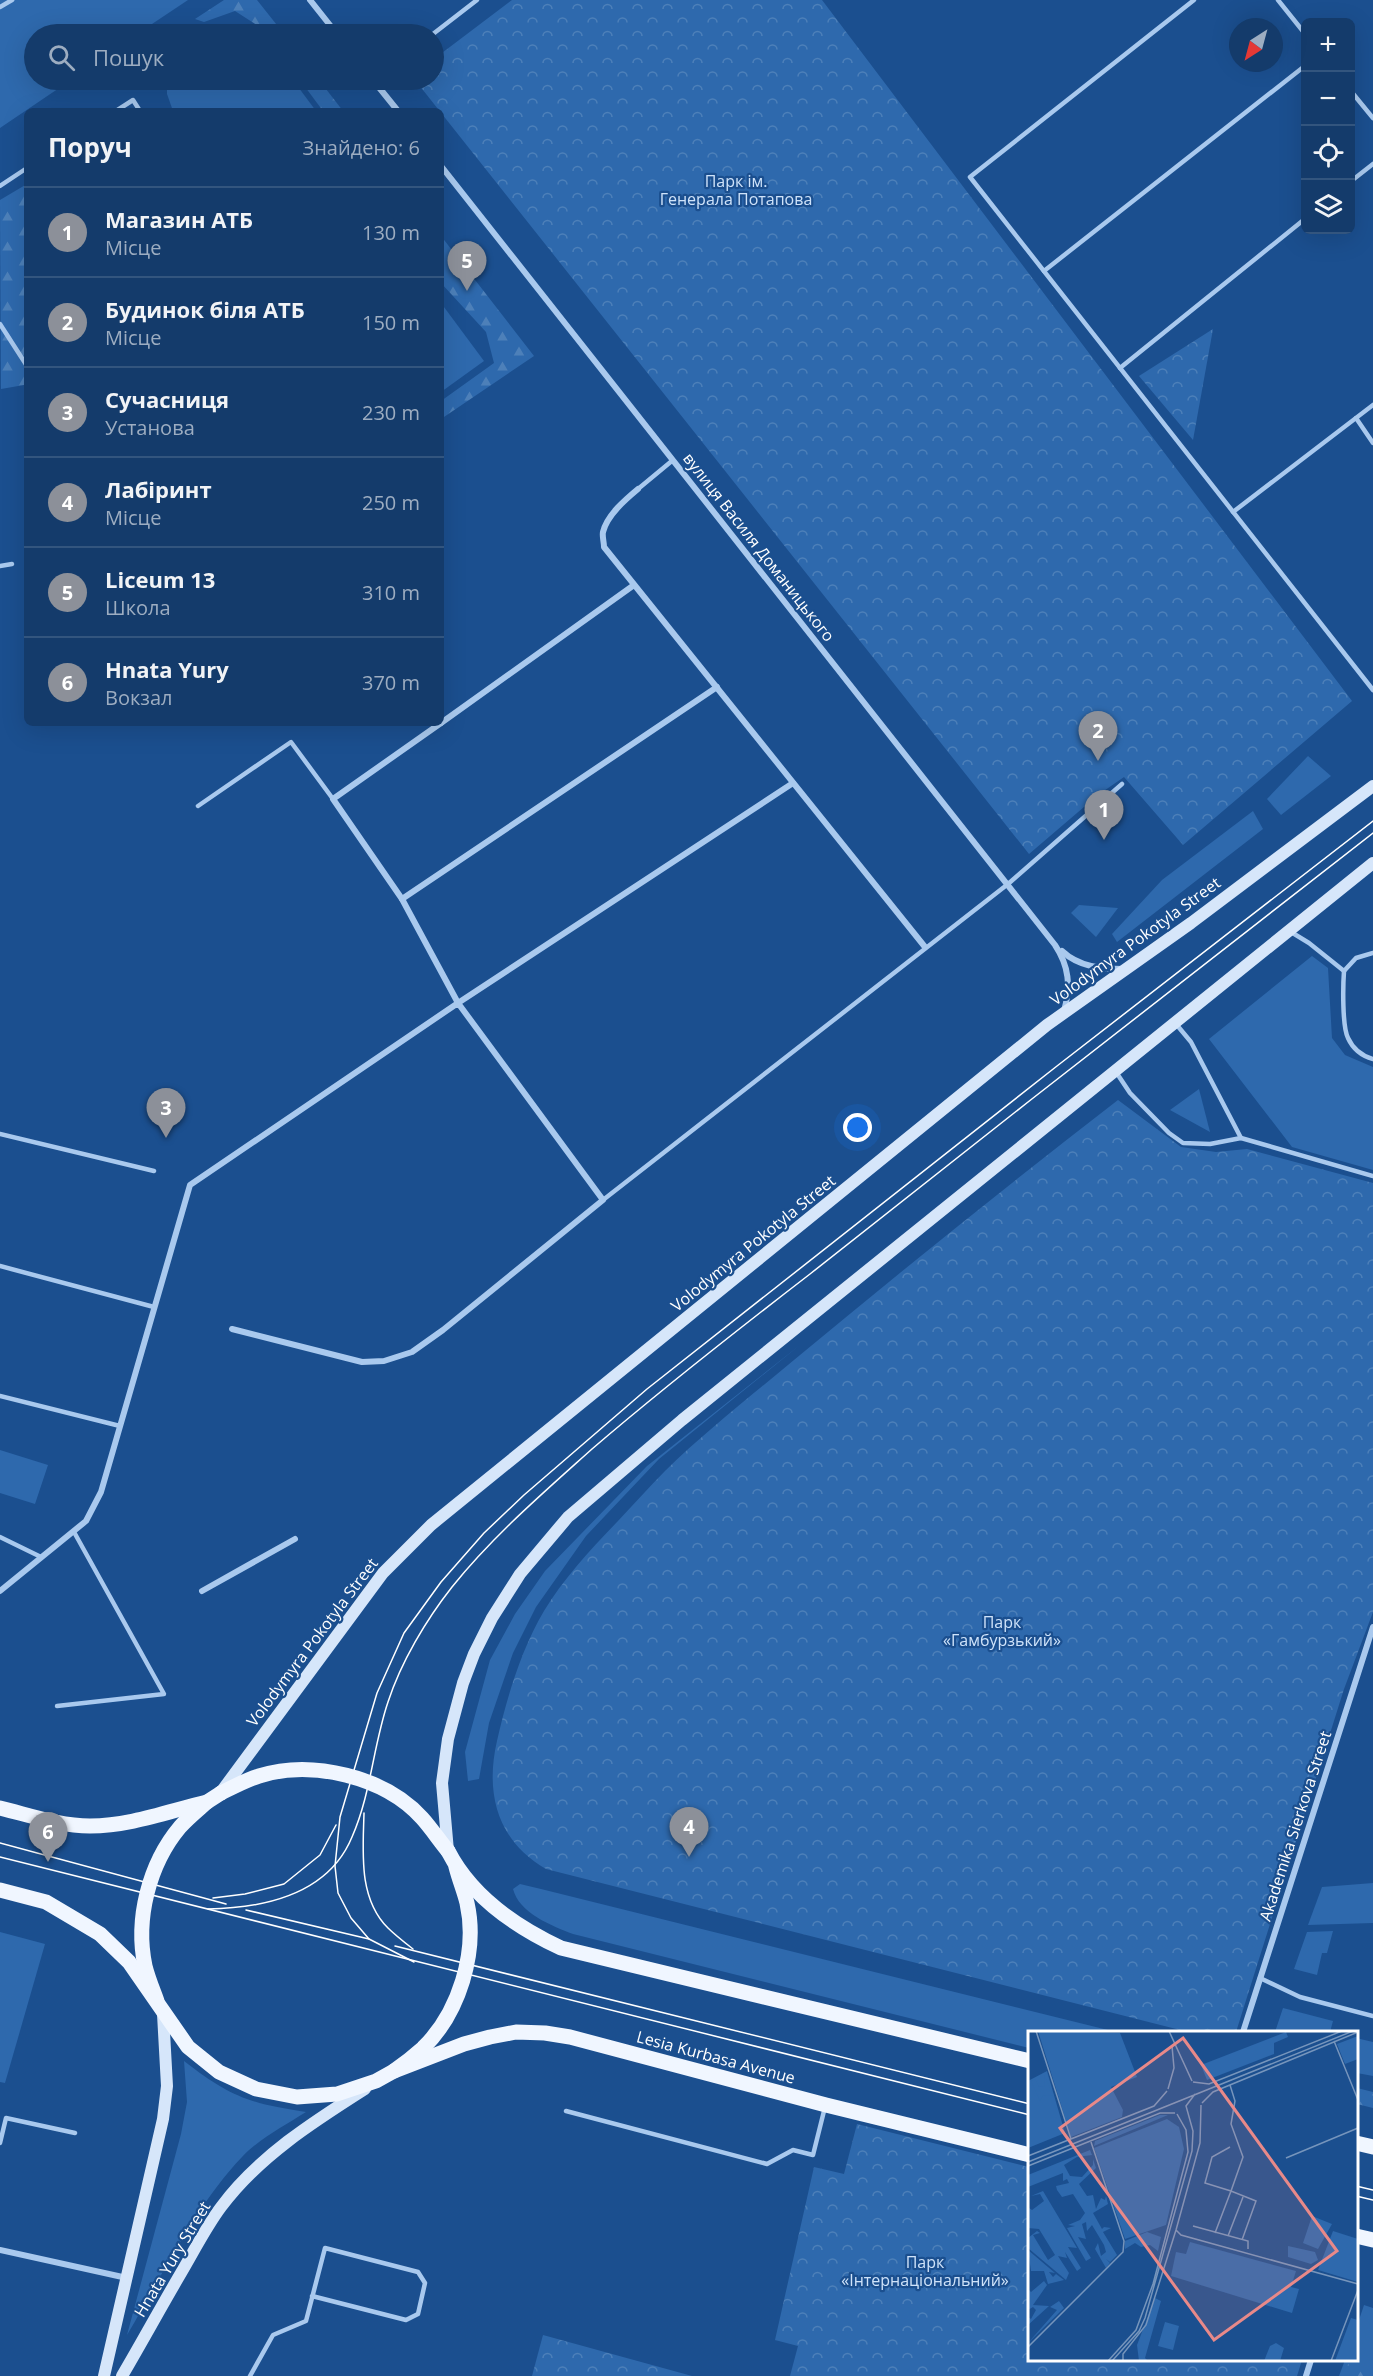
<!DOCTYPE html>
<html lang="uk">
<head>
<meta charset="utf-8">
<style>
  body { margin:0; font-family:"Open Sans",sans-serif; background:#1d4271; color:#f1f3f6 }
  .controls { position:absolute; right:18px; top:18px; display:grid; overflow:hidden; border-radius:9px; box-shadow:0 6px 24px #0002 }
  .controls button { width:54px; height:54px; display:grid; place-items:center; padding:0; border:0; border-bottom:2px solid #33557e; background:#143b6b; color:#f1f3f6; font:30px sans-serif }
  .compass { position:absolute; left:1229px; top:18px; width:54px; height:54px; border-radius:50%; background:#143b6b; box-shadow:0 6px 24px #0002; rotate:216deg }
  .you { position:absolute; left:858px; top:1128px; width:21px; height:21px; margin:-15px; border:4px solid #fff; border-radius:50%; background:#1a73e8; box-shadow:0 0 0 9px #1a73e833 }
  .badge { display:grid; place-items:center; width:39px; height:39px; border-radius:50%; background:#8c9099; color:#fff; font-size:20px; font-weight:700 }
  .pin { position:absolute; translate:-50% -50px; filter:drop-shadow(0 2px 3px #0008) }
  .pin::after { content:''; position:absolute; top:32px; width:21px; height:18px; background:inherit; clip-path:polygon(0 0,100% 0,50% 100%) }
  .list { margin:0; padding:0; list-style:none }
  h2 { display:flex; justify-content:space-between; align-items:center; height:78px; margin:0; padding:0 24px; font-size:26px }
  h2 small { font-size:20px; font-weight:400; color:#9dadc1 }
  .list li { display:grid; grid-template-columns:39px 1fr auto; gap:18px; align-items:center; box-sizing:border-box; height:90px; padding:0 24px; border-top:2px solid #33557e }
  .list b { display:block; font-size:22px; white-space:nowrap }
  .list p { margin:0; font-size:20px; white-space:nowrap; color:#9dadc1 }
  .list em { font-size:20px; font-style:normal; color:#9dadc1 }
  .icon { flex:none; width:33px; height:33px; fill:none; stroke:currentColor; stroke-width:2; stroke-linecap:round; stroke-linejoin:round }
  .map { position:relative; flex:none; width:1373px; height:2376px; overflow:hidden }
  .search { position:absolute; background:#143b6b; box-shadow:0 6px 24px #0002; left:24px; top:24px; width:420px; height:66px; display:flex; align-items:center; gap:15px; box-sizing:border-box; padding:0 21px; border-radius:33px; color:#9dadc1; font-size:22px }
  .panel { position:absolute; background:#143b6b; box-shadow:0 6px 24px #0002; left:24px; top:108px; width:420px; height:618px; border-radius:9px }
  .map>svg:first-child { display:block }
  .grass { fill:#2e69ad }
  .forest { fill:url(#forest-firs) }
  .park { fill:url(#park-crowns) }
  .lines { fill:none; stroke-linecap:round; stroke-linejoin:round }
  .lane { stroke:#a9c9ee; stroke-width:4.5 }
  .street { stroke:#a9c9ee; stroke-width:6 }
  .secondary { stroke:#d6e6fa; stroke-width:12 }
  .primary { stroke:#f0f6ff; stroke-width:15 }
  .tram { stroke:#fff; stroke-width:1.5 }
  .primary-bridge { stroke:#f0f6ff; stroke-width:15 }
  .labels { text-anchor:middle; stroke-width:4.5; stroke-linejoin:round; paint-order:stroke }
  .park-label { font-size:16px; fill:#cfe3fa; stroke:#1b4f8f }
  .street-label { font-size:16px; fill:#fff; stroke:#1b4f8f }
  .inset-road { fill:none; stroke:#7695bc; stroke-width:1.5 }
  .view { fill:#e88989; fill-opacity:0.15; stroke:#e88989; stroke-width:3 }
  .inset-edge { fill:none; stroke:#fff; stroke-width:3 }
</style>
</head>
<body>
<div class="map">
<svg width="1373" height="2376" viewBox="0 0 1373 2376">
  <defs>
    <pattern id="forest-firs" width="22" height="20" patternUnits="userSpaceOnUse" patternTransform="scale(1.5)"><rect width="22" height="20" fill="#2e69ad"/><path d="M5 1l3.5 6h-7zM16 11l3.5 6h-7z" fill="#4d80b9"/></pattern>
    <pattern id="park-crowns" width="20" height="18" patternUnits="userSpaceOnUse" patternTransform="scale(1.5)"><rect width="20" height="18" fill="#2e69ad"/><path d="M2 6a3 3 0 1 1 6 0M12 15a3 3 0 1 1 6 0" fill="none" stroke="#4d80b9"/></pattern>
  </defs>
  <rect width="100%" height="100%" fill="#1b4f8f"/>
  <g class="grass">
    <polygon points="0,0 188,0 137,34 34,34 34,80 71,80 0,128"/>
    <polygon points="226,27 239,28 254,34 197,34 211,29"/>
    <polygon points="167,80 293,80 316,111 173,111 167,94"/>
    <polygon points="441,303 484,361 441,392"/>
    <polygon points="1308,756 1331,776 1281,815 1267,799"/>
    <polygon points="1253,811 1263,829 1117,942 1112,934 1162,880"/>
    <polygon points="1079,905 1118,908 1096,937 1071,913"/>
    <polygon points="1312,956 1328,968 1332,1038 1345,1055 1373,1067 1373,1170 1292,1147 1209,1039"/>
    <polygon points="1199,1089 1210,1132 1170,1110"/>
    <polygon points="800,1345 659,1459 586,1536 536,1607 513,1653 489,1723 479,1779 468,1781 465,1752 490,1660 515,1614 545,1571 647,1466"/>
    <polygon points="0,1450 48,1465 35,1504 0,1493"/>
    <polygon points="1373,1883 1373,1923 1308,1925 1322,1887"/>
    <path d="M 520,1884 L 541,1889 L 1116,2032 L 1030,2032 L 1029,2048 L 573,1934 C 552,1926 519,1913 513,1889 Z"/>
    <polygon points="1333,1931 1327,1953 1322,1953 1317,1975 1294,1969 1307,1932"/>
    <polygon points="0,1932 45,1944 5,2083 0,2082"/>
    <polygon points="1283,2008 1333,2021 1330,2032 1275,2032"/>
    <polygon points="1356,2038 1373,2042 1373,2076 1357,2073"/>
    <path d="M 184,2061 C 229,2096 250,2104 306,2112 C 284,2126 260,2138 242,2157 C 196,2205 161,2278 127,2335 L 181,2134 L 187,2102 Z"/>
    <polygon points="1364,2305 1373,2308 1373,2376 1339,2376 1345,2360 1356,2360 1357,2326"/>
  </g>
  <g class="forest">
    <polygon points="224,0 257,0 284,34 267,34 263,29 235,11 204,22 195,19"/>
    <polygon points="300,80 319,80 343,111 323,111"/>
    <polygon points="27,184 27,380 24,385 1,389 0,200"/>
    <polygon points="441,236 534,356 441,419 441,401 494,363 486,332 441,283"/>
    <polygon points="1357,2088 1373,2092 1373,2108 1357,2104"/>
    <polygon points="1350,2360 1355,2360 1365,2376 1343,2376"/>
  </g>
  <g class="park">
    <polygon points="512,0 822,0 1352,701 1183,845 1124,777 1098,795 1029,854 415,80 434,80 434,59"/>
    <polygon points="1213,329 1193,440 1139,376"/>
    <path d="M 1118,1100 L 1181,1147 L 1216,1152 L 1247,1149 L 1373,1183 L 1373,1612 L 1344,1689 L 1236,2032 L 1188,2032 L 546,1869 C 497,1841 485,1793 497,1741 C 507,1697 521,1650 544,1611 C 564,1578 591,1549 618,1521 C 634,1504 649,1487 665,1471 C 706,1431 751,1396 794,1360 C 900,1272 1008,1185 1118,1100 Z"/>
    <polygon points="857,2124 1029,2167 1030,2360 1302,2360 1297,2376 790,2376 798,2346 775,2340 814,2167 844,2174"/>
    <polygon points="543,2335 692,2376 532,2376"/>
  </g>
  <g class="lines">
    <g class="lane">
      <polyline points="1194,0 970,177 1373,690"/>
      <polyline points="1278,0 1306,35"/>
      <polyline points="0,7 12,0"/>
      <polyline points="433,34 477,0"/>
      <polyline points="1350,90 1373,118"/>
      <polyline points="116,111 133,100 140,111"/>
      <polyline points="1350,182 1373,164"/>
      <polyline points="0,186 27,168"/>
      <polyline points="1044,271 1306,65"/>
      <polyline points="0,324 27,366"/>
      <polyline points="1120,368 1306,218"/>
      <polyline points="1356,418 1373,443"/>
      <polyline points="638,489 673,460"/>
      <polyline points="1233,512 1373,405"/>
      <polyline points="0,566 12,564"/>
      <polyline points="198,806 291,742 333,799"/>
      <polyline points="1291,932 1309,943 1344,971 1356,958 1373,953"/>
      <path d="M 1344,971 C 1343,985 1342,1026 1348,1038 C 1353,1049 1362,1056 1373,1059"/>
      <polyline points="1176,1024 1191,1042 1241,1138"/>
      <polyline points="1116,1072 1130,1093 1169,1133 1183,1143 1210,1144 1241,1138 1373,1176"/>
      <polyline points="0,1134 154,1171"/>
      <polyline points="603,1200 1008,884 1122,784"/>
      <polyline points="0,1266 154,1307"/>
      <polyline points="0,1396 120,1426"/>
      <polyline points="0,1537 41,1557"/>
      <polyline points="57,1706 164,1694 74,1532"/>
      <polyline points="1260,1978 1300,1997 1373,2016"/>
      <polyline points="566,2111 767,2164 793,2150 813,2155 825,2107"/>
      <polyline points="0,2143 6,2118 75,2133"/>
      <polyline points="250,2376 273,2335 306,2321 325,2248 418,2272 425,2283 418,2314 406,2320 312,2296"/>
    </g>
    <g class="street">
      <polyline points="310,0 337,34"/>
      <polyline points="373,80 398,111"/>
      <path d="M 441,166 L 1055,945 C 1069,966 1071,986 1064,1011"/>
      <path d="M 638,489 C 626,499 607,515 603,532 C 602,536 604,542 604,547 L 925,947"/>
      <polyline points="441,723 333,799 402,899 458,1003 793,783"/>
      <polyline points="441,723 634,585"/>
      <polyline points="402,899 717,687"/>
      <path d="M 1062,951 C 1079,967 1102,969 1123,969"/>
      <polyline points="0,1591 86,1521 101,1492 190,1185 458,1003 603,1200 443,1330 412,1352 384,1361 362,1362 232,1329"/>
      <polyline points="202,1591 295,1539"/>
      <polyline points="1243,2032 1373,1627"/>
      <polyline points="0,2250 127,2278"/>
      <polyline points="1306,2376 1311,2360"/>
    </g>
    <g class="secondary">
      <polyline points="221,1792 383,1573 431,1525 1047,1025 1191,923 1373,786"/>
      <polyline points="448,1851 442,1783 448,1739 463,1683 474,1654 492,1618 520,1574 568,1517 682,1420 1373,863"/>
      <polyline points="104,2376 163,2119 167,2086 163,2014"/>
      <path d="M 122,2376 C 142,2342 161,2307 181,2273 C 194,2251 206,2227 221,2207 C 258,2157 313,2122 365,2089"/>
    </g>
    <g class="primary">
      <path d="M 0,1808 C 29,1815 60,1826 90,1826 C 130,1826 169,1811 207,1802 L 221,1793"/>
      <path d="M 448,1851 C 471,1896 516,1927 561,1948 L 1030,2061"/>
      <polyline points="0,1890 46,1902 100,1934 129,1962 188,2047 219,2072 256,2089 297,2097 337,2094 376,2081 394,2071 464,2044 490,2037 516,2032 545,2033 570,2037 826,2105 1030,2155"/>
      <polyline points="1356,2143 1373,2147"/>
      <polyline points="1356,2236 1373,2240"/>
    </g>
    <g class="tram">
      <path d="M 364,1813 C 363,1852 358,1898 388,1928 C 395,1935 404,1942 413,1949"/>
      <polyline points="0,1843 226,1904"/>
      <polyline points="0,1857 1030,2115"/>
      <polyline points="213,1898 245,1894 284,1884 320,1855 336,1825"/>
      <path d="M 208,1909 C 265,1908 328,1895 352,1837 C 371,1794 373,1746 388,1702 C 401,1662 426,1620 452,1587 C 493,1536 543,1493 592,1449 C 663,1388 736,1331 810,1274 C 997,1126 1184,979 1373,833"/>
      <polyline points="246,1910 369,1939"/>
      <polyline points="395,1946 1030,2104"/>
      <polyline points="414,1962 369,1939 351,1918 338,1893 335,1866 340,1817 377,1693 404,1633 441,1582 484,1533 524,1495 647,1389 1057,1066 1373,821"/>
      <polyline points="1356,2186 1373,2190"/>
      <polyline points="1356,2196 1373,2200"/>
    </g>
    <g class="primary-bridge">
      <path d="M 221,1793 C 233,1787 246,1780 259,1776 C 312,1759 385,1777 422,1818 C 431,1828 439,1840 448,1851"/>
      <path d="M 157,2001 C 153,1990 148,1978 145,1966 C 135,1919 149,1864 180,1827 C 188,1818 198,1810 207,1802"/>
      <path d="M 394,2071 C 404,2064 414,2056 423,2048 C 459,2013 478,1952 467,1903 C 464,1891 459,1879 456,1867"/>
    </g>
  </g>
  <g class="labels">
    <g class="park-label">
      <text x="736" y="187">Парк ім.<tspan x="736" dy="18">Генерала Потапова</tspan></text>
      <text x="1002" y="1628">Парк<tspan x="1002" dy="18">«Гамбурзький»</tspan></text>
      <text x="925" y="2268">Парк<tspan x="925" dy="18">«Інтернаціональний»</tspan></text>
    </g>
    <g class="street-label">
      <text transform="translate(759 547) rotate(52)" y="6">вулиця Василя Доманицького</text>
      <text transform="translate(1135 941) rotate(-36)" y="6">Volodymyra Pokotyla Street</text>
      <text transform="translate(753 1243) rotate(-39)" y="6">Volodymyra Pokotyla Street</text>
      <text transform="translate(312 1642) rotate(-53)" y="6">Volodymyra Pokotyla Street</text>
      <text transform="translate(1295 1826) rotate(-72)" y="6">Akademika Sierkova Street</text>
      <text transform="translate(716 2057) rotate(15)" y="6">Lesia Kurbasa Avenue</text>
      <text transform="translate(172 2259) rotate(-59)" y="6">Hnata Yury Street</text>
    </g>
  </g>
  <g transform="translate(1028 2031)">
    <rect width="330" height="330" fill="#1b4f8f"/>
    <path d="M 258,1 L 260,6 L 246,12 L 246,23 L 179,49 L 173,34 ZM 19,40 L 37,102 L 0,117 L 0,50 ZM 132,84 L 140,84 L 66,115 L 67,110 ZM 62,119 L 64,124 L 49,126 L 36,134 L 42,145 L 54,146 L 65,134 L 65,128 L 68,137 L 51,153 L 59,165 L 65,164 L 68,178 L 73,167 L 77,169 L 78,165 L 80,173 L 65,182 L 74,198 L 76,196 L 83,197 L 75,201 L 89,224 L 82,231 L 78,228 L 82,232 L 78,237 L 67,218 L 70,212 L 73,225 L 78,221 L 76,214 L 64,194 L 59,200 L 58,191 L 54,193 L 58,208 L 50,206 L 63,227 L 58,230 L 39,197 L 47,195 L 40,194 L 52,189 L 57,182 L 45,163 L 34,166 L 29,159 L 28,155 L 41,152 L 39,148 L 35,150 L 35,142 L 0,156 L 0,144 ZM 15,160 L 49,217 L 40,216 L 53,237 L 49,240 L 37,221 L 39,227 L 30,225 L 41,242 L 38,249 L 0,217 L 0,207 L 9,200 L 12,202 L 5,204 L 20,229 L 27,224 L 11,198 L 0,197 L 1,177 L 4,179 L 16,170 L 12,163 L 3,165 ZM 305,200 L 330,208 L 330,251 L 290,239 ZM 119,201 L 133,206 L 130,220 L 122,214 L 113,216 L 107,212 L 97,218 L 97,210 ZM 260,215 L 287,221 L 290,229 L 283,233 L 260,226 ZM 0,219 L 27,242 L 21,241 L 25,246 L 28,243 L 36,249 L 20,253 L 16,240 L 3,240 ZM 16,250 L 19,254 L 5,274 L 21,275 L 0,294 L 0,286 L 3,288 L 8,279 L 5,276 L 0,279 L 0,258 L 3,261 ZM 31,270 L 36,277 L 0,312 L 29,279 L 22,276 ZM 323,287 L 330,289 L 328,330 L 307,330 ZM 248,312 L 256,317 L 252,330 L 236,330 L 242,315 Z" fill="#2e69ad"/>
    <path d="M 16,44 L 26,65 L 15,64 L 12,70 L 3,50 L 7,48 L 11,56 L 17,55 ZM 284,185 L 304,193 L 290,218 L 275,212 ZM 127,267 L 133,270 L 117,327 L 120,330 L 111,330 L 109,314 Z" fill="#2e69ad"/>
    <path d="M 10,0 L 92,2 L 109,46 L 83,56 L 95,79 L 94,86 L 43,106 ZM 330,5 L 330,28 L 317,33 L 309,13 ZM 139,88 L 151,96 L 156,118 L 138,194 L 97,208 L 66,117 ZM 162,211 L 268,240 L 263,256 L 271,258 L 264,282 L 143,245 L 148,221 L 158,223 ZM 137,291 L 151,295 L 145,319 L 130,315 Z" fill="#2e69ad"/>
    <path class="inset-road" d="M 8,0 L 43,108M 141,0 L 164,50M 306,10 L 330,69M 165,51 L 181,53 L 314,0M 202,54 L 207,70 L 203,93 L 215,126 L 203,160 L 177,152 L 184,126 L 202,116M 140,58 L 146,37 L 144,15M 174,72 L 185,61 L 330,1M 0,125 L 126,75 L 139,60M 258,127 L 330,97M 0,131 L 325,0M 0,135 L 132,82 L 147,82M 165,195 L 220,210 L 220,218M 148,199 L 153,204 L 330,253M 187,202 L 203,160 L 228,170 L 214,209M 200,205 L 215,166M 0,316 L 95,221 L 96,210 L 63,111M 80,330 L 108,299 L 125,253 L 160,121 L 158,99 L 149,83M 84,330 L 111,300 L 117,287 L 164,120 L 165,100 L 158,75 L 167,63M 95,330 L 95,323 L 118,294 L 148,199 L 172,112 L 173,74M 303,330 L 330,259"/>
    <path class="view" d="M 155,7 L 309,220 L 186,309 L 32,97 Z"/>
    <rect width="330" height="330" class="inset-edge"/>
  </g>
</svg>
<div class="controls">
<button>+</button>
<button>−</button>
<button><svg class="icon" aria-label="locate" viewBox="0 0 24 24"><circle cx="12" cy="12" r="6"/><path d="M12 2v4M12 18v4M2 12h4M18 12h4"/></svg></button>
<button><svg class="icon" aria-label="layers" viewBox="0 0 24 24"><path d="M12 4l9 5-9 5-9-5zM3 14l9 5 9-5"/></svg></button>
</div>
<svg class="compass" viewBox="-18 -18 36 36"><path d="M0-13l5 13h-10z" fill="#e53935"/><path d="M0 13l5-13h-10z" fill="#9dadc1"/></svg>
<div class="you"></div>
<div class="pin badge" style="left:1104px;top:840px">1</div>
<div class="pin badge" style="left:1098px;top:761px">2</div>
<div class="pin badge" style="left:166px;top:1138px">3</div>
<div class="pin badge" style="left:689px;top:1857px">4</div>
<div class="pin badge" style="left:467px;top:291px">5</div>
<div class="pin badge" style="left:48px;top:1862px">6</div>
<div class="search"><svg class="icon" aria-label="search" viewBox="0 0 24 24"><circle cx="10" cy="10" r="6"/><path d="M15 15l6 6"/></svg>Пошук</div>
<section class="panel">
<h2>Поруч<small>Знайдено: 6</small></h2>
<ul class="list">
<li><span class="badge">1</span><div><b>Магазин АТБ</b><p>Місце</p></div><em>130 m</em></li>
<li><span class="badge">2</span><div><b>Будинок біля АТБ</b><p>Місце</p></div><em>150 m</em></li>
<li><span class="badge">3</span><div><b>Сучасниця</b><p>Установа</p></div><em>230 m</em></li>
<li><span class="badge">4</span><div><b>Лабіринт</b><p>Місце</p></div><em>250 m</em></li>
<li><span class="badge">5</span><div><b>Liceum 13</b><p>Школа</p></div><em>310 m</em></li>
<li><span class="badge">6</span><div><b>Hnata Yury</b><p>Вокзал</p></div><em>370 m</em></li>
</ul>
</section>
</div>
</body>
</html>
